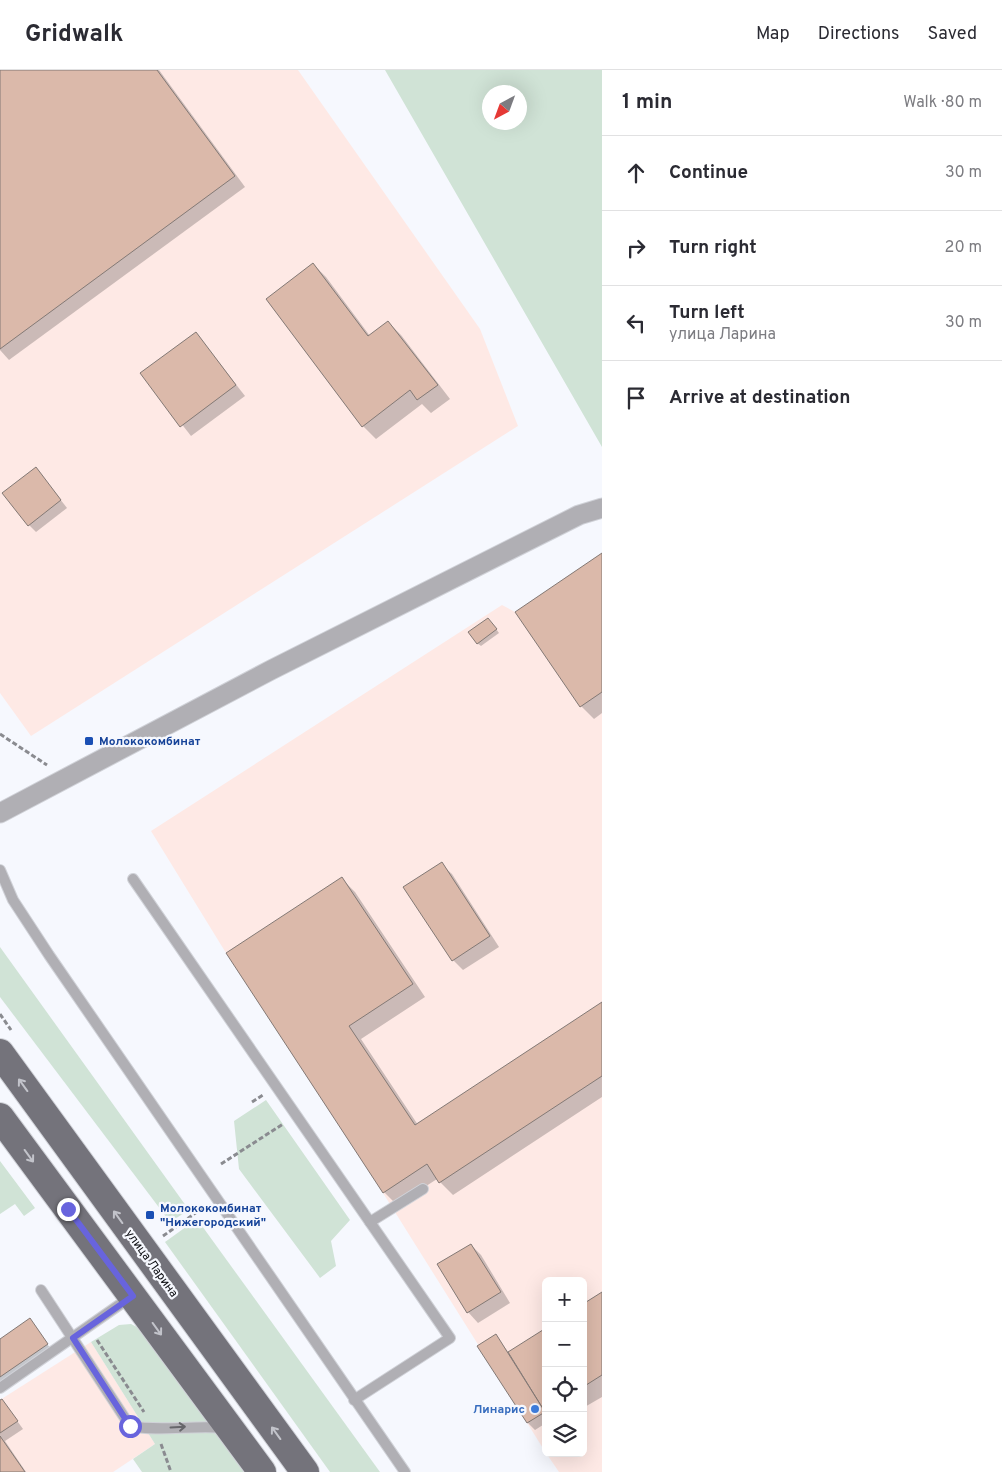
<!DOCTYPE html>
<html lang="en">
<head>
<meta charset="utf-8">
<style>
  body { margin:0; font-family:Overpass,sans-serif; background:#f7f7f7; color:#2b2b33 }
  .controls { position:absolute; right:15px; bottom:15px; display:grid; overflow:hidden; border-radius:8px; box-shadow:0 5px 20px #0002 }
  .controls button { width:45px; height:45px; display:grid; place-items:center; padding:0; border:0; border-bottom:1px solid #e1e1e2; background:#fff; color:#2b2b33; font:25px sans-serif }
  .compass { position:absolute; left:482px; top:15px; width:45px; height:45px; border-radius:50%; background:#fff; box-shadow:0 5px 20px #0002; rotate:221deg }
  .stop { position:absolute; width:15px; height:15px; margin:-11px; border:4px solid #6864dd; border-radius:50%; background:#fff }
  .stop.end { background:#6864dd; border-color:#fff; box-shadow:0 1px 5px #0008 }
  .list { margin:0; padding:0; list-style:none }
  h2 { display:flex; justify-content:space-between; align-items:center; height:65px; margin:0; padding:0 20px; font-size:21px }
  h2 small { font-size:16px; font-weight:400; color:#7c7c81 }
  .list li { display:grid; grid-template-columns:32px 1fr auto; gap:15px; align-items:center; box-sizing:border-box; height:75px; padding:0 20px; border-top:1px solid #e1e1e2 }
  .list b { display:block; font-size:19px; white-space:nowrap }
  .list p { margin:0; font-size:16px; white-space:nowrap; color:#7c7c81 }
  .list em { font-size:16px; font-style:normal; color:#7c7c81 }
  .icon { flex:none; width:28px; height:28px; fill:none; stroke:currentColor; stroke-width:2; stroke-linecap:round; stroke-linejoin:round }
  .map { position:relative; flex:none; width:602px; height:1402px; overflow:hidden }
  header { display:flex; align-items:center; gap:30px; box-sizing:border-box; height:70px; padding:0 25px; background:#fff; border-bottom:1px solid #e1e1e2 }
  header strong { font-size:24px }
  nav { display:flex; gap:28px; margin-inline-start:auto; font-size:18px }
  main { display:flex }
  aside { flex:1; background:#fff }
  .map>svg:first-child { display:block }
  .industrial { fill:#fee9e5 }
  .green { fill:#d0e3d6; fill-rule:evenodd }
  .shadow { fill:#0003 }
  .building { fill:#dbb9aa; stroke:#837975 }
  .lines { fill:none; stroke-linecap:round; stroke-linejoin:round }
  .service-casing { stroke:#d0d2d8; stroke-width:12 }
  .minor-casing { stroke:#d0d2d8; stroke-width:21 }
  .primary-casing { stroke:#d0d2d8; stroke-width:30 }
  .path { stroke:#8a8b90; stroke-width:3; stroke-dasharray:5 2.5; stroke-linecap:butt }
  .service { stroke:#b0afb4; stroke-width:10 }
  .minor { stroke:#b0afb4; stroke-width:19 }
  .primary { stroke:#74737b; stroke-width:28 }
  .oneway { stroke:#c2c3ca }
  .oneway2 { stroke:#66666a }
  .route { stroke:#6864dd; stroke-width:6 }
  .transit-dot { fill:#1a4fb4; stroke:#f6f8fe; stroke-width:2 }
  .shop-dot { fill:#3f7fe0; stroke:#f6f8fe; stroke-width:2 }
  .labels { text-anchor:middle; stroke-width:4.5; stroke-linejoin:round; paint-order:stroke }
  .transit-label { font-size:12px; font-weight:bold; fill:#164399; stroke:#f6f8fe; text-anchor:start }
  .street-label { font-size:12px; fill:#0b0c10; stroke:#f6f8fe }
  .shop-label { font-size:12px; font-weight:bold; fill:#366cbe; stroke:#f6f8fe; text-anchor:end }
</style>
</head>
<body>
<header>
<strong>Gridwalk</strong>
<nav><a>Map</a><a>Directions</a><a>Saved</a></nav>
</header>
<main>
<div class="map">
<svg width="602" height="1402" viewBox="0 0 602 1402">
  <rect width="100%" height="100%" fill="#f6f8fe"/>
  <g class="industrial">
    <polygon points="0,0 298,0 480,259 518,356 31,666 0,623"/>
    <polygon points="602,483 602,1402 559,1402 546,1383 583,1383 583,1211 546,1211 546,1383 383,1123 226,883 151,761 502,535 515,542"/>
    <polygon points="91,1272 155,1374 113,1402 0,1402 0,1330"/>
  </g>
  <g class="green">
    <path d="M 385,0 L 602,0 L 602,377 ZM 520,22 L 520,52 L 490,52 L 490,22 Z"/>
    <polygon points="0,877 189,1140 170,1152 0,927"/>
    <polygon points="266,1030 350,1150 331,1171 336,1196 320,1208 239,1099 234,1051"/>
    <polygon points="0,1091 35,1138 24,1146 15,1134 0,1144"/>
    <polygon points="197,1149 380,1402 330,1402 165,1172"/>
    <polygon points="131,1254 141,1259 244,1402 142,1402 133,1389 155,1374 91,1272 119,1255"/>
  </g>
  <g class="shadow">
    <polygon points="0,0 159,0 245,117 9,290 0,280"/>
    <polygon points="313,194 326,207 370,266 388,252 401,265 450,329 431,343 422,334 376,369 363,356"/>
    <polygon points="196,263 245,326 191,366 142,303"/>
    <polygon points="42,406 67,438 36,462 29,455"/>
    <polygon points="602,484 602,643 594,649 581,636"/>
    <polygon points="491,552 499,563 481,576 477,573"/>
    <polygon points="441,794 452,804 499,877 463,900 453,890"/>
    <polygon points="342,809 355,822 425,927 361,969 418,1055 602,933 602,1027 453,1125 437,1109 397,1135 384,1122 228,884"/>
    <polygon points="471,1175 481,1185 510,1233 478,1253 468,1242 439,1195"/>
    <polygon points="602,1223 602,1327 583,1338 583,1235"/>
    <polygon points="33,1253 50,1278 0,1312 0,1271"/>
    <polygon points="546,1259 546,1353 535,1360 528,1353 479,1276 496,1266 509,1283"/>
    <polygon points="2,1330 23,1359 5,1371 26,1402 0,1402 0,1332"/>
  </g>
  <g class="building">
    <polygon points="0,0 157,0 235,106 0,279"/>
    <polygon points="313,193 368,266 388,251 438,315 417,330 410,320 362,357 266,229"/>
    <polygon points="196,262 236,315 180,357 140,303"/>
    <polygon points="36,397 61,430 28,456 2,423"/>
    <polygon points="602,483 602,622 580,637 515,542"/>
    <polygon points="488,548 497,559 477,574 468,562"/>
    <polygon points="442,792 490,866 452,891 403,817"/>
    <polygon points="342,807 413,914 349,956 415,1055 602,932 602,1006 439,1113 427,1094 383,1123 226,883"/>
    <polygon points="471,1174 501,1222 467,1243 437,1194"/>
    <polygon points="602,1222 602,1305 583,1317 583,1234"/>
    <polygon points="30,1248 48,1274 0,1307 0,1269"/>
    <polygon points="546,1258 546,1341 545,1342 508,1282"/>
    <polygon points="496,1264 545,1342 527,1353 477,1276"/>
    <polygon points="2,1329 18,1351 0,1363 0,1330"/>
    <polygon points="0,1366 25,1402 0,1402"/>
  </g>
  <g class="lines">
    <g class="service-casing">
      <g id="service">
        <polyline points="0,800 13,830 49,885 405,1402"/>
        <polyline points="133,809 450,1268 354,1330"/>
        <polyline points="370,1152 423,1119"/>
        <path d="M 41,1220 L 130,1356 C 160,1362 192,1355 224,1358"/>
        <polyline points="0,1318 132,1226"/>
      </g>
    </g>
    <g class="minor-casing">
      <polyline id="minor" points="0,743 271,600 579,445 602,438"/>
    </g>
    <g class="primary-casing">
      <g id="primary">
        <polyline points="0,983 305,1402"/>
        <polyline points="0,1047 262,1402"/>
      </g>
    </g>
    <g class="path">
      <polyline points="0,664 47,695"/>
      <polyline points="0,944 11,960"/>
      <polyline points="252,1032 263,1025"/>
      <polyline points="221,1094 283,1054"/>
      <polyline points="163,1166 204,1137"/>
      <polyline points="97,1270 144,1342"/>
      <polyline points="161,1374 171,1402"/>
    </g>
    <use href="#service" class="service"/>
    <use href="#minor" class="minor"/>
    <use href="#primary" class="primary"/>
  </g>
  <defs><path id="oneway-shaft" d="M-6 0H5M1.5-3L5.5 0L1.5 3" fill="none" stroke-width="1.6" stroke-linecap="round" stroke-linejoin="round" transform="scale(1.25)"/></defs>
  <g class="oneway">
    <use href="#oneway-shaft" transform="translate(23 1015) rotate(-126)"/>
    <use href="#oneway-shaft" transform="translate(29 1086) rotate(54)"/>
    <use href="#oneway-shaft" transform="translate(118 1147) rotate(-126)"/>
    <use href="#oneway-shaft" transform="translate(157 1259) rotate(54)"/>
    <use href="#oneway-shaft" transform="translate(276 1363) rotate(-126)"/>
  </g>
  <use class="oneway2" href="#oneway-shaft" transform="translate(178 1357) rotate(-3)"/>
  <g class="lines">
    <polyline class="route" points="68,1139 133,1226 73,1268 130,1356"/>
  </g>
  <g class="transit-dot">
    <rect x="84" y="666" width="10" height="10" rx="2.5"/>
    <rect x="145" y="1140" width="10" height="10" rx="2.5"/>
  </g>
  <circle class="shop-dot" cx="535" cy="1339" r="5"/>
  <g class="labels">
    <g class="transit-label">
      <text x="99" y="675">Молококомбинат</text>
      <text x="160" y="1142">Молококомбинат<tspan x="160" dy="14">"Нижегородский"</tspan></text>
    </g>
    <g class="street-label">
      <text transform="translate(152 1193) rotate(54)" y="4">улица Ларина</text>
    </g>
    <g class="shop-label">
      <text x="525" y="1343">Линарис</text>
    </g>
  </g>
</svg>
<div class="controls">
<button>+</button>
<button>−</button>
<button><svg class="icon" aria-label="locate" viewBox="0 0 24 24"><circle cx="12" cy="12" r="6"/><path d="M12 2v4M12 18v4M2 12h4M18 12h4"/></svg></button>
<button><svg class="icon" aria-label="layers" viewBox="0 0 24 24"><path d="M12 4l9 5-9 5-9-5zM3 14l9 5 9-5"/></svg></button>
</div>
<svg class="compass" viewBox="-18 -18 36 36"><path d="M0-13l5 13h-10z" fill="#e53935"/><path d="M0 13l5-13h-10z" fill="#7c7c81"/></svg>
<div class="stop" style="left:130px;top:1356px"></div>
<div class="stop end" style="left:68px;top:1139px"></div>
</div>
<aside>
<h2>1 min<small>Walk · 80 m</small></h2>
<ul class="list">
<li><svg class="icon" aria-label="ahead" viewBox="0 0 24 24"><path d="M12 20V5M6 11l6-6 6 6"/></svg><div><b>Continue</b></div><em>30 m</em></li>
<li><svg class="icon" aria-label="right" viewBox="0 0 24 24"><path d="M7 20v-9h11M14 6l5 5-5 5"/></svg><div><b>Turn right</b></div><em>20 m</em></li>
<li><svg class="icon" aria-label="left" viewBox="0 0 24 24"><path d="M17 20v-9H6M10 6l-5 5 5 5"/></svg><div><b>Turn left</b><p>улица Ларина</p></div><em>30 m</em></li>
<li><svg class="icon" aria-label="arrive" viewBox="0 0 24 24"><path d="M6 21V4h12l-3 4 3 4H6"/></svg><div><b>Arrive at destination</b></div></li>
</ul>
</aside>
</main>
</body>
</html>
